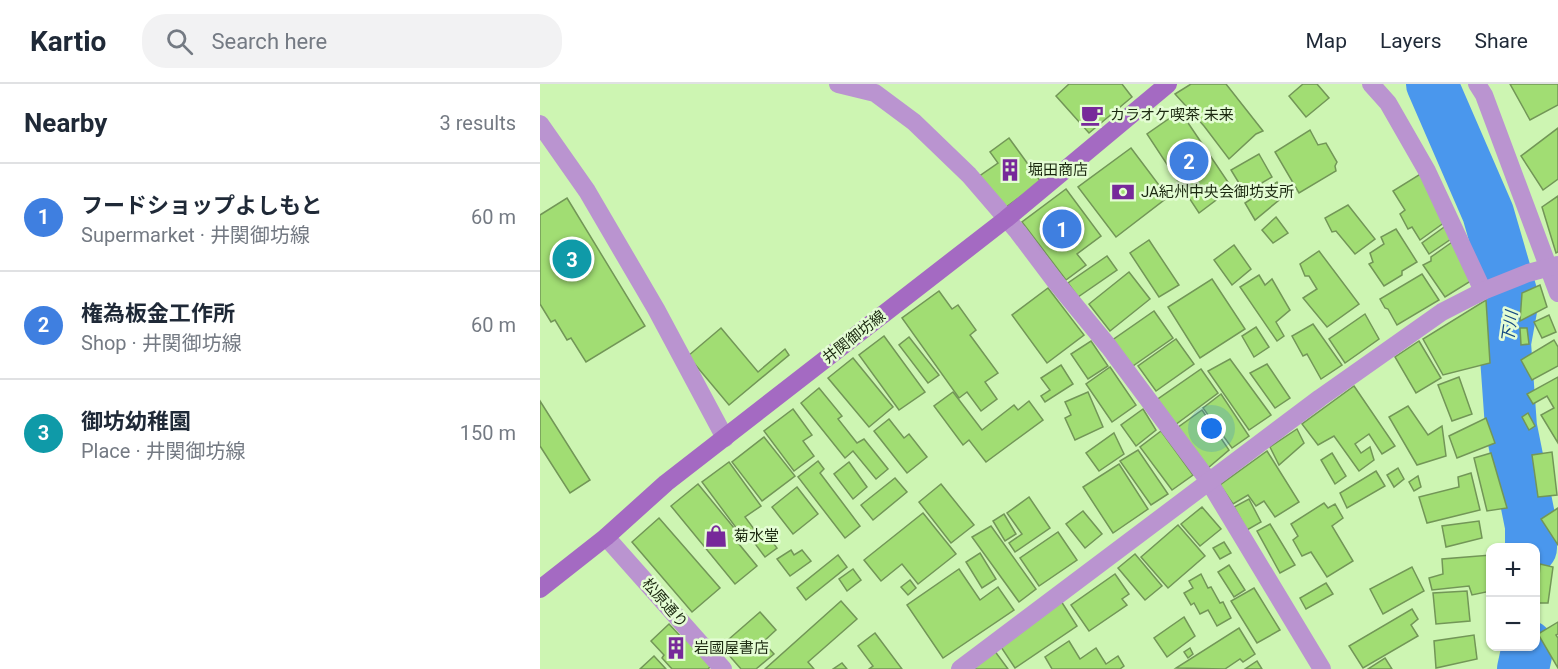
<!DOCTYPE html>
<html lang="en">
<head>
<meta charset="utf-8">
<style>
  body { margin:0; font-family:Roboto,"Noto Sans JP",sans-serif; background:#f2f2f3; color:#1f2937 }
  .controls { position:absolute; right:18px; bottom:18px; display:grid; overflow:hidden; border-radius:12px; box-shadow:0 2px 4px #0004 }
  .controls button { width:54px; height:54px; display:grid; place-items:center; padding:0; border:0; border-bottom:2px solid #e0e1e3; background:#fff; color:#1f2937; font:30px sans-serif }
  .you { position:absolute; left:672px; top:345px; width:21px; height:21px; margin:-15px; border:4px solid #fff; border-radius:50%; background:#1a73e8; box-shadow:0 0 0 9px #1a73e833 }
  .badge { display:grid; place-items:center; width:39px; height:39px; border-radius:50%; background:#77299a; color:#fff; font-size:20px; font-weight:700 }
  .pin { position:absolute; translate:-50% -50%; border:3px solid #fff; box-shadow:0 2px 6px #0006 }
  .list { margin:0; padding:0; list-style:none }
  h2 { display:flex; justify-content:space-between; align-items:center; height:78px; margin:0; padding:0 24px; font-size:26px }
  h2 small { font-size:20px; font-weight:400; color:#747a83 }
  .list li { display:grid; grid-template-columns:39px 1fr auto; gap:18px; align-items:center; box-sizing:border-box; height:108px; padding:0 24px; border-top:2px solid #e0e1e3 }
  .list b { display:block; font-size:22px; white-space:nowrap }
  .list p { margin:0; font-size:20px; white-space:nowrap; color:#747a83 }
  .list em { font-size:20px; font-style:normal; color:#747a83 }
  .icon { flex:none; width:33px; height:33px; fill:none; stroke:currentColor; stroke-width:2; stroke-linecap:round; stroke-linejoin:round }
  .map { position:relative; flex:none; width:1018px; height:585px; overflow:hidden }
  header { display:flex; align-items:center; gap:36px; box-sizing:border-box; height:84px; padding:0 30px; background:#fff; border-bottom:2px solid #e0e1e3 }
  header strong { font-size:28px }
  nav { display:flex; gap:33px; margin-inline-start:auto; font-size:21px }
  .search { width:420px; height:54px; background:#f2f2f3; display:flex; align-items:center; gap:15px; box-sizing:border-box; padding:0 21px; border-radius:24px; color:#747a83; font-size:22px }
  main { display:flex }
  aside { flex:1; background:#fff }
  .map>svg:first-child { display:block }
  .lines { fill:none; stroke-linecap:round; stroke-linejoin:round }
  .river { stroke:#4a97ed; stroke-width:52 }
  .building { fill:#a1dd73; stroke:#729657; stroke-width:1.5 }
  .street { stroke:#ba94d0; stroke-width:18 }
  .secondary { stroke:#a46ac2; stroke-width:18 }
  .labels { text-anchor:middle; stroke-width:5; stroke-linejoin:round; paint-order:stroke }
  .poi-label { font-size:15px; fill:#1b2910; stroke:#e4fdd4; text-anchor:start }
  .street-label { font-size:15px; fill:#1b2910; stroke:#e4fdd4 }
  .water-label { font-size:16px; font-style:italic; fill:#154a82; stroke:#e4fdd4 }
</style>
</head>
<body>
<header>
<strong>Kartio</strong>
<div class="search"><svg class="icon" aria-label="search" viewBox="0 0 24 24"><circle cx="10" cy="10" r="6"/><path d="M15 15l6 6"/></svg>Search here</div>
<nav><a>Map</a><a>Layers</a><a>Share</a></nav>
</header>
<main>
<aside>
<h2>Nearby<small>3 results</small></h2>
<ul class="list">
<li><span class="badge" style="background:#3f7fe0">1</span><div><b>フードショップよしもと</b><p>Supermarket · 井関御坊線</p></div><em>60 m</em></li>
<li><span class="badge" style="background:#3f7fe0">2</span><div><b>権為板金工作所</b><p>Shop · 井関御坊線</p></div><em>60 m</em></li>
<li><span class="badge" style="background:#0f9aa8">3</span><div><b>御坊幼稚園</b><p>Place · 井関御坊線</p></div><em>150 m</em></li>
</ul>
</aside>
<div class="map">
<svg width="1018" height="585" viewBox="0 0 1018 585">
  <rect width="100%" height="100%" fill="#cdf5b2"/>
  <g class="lines">
    <g class="river">
      <polyline points="892,0 948,129 973,215 965,259 971,343 991,442 991,464"/>
      <polyline points="983,585 988,562"/>
    </g>
  </g>
  <g class="building">
    <polygon points="529,0 582,0 592,13 549,49 516,12"/>
    <polygon points="651,0 686,0 723,47 716,50 689,75 664,42 635,10"/>
    <polygon points="763,0 777,0 789,14 766,33 749,12"/>
    <polygon points="970,0 1018,0 1018,21 990,36"/>
    <polygon points="640,27 692,104 659,129 607,50"/>
    <polygon points="1018,44 1018,95 1003,106 981,72"/>
    <polygon points="770,46 778,61 786,59 797,78 795,82 796,87 759,109 735,68"/>
    <polygon points="469,54 501,98 462,126 438,93 458,79 450,68"/>
    <polygon points="591,64 628,113 576,153 538,103"/>
    <polygon points="719,70 732,93 705,109 691,86"/>
    <polygon points="882,89 905,138 880,156 872,143 868,145 860,130 865,126 853,107"/>
    <polygon points="737,98 744,112 715,136 705,119"/>
    <polygon points="526,105 561,152 537,170 546,181 526,196 482,138"/>
    <polygon points="1018,112 1018,168 1016,169 1002,123"/>
    <polygon points="27,114 105,242 46,278 31,254 27,256 15,236 11,238 0,220 0,131"/>
    <polygon points="808,121 835,155 815,170 796,147 792,148 785,134"/>
    <polygon points="736,133 748,149 733,159 722,146"/>
    <polygon points="907,141 914,153 889,170 882,159"/>
    <polygon points="856,145 877,178 862,187 862,191 844,202 829,180 833,178 830,169 844,160 841,153"/>
    <polygon points="609,156 639,201 619,213 590,169"/>
    <polygon points="915,156 934,195 905,213 883,181 891,177 891,173"/>
    <polygon points="694,161 711,185 692,201 674,176"/>
    <polygon points="779,167 819,220 787,243 763,214 777,205 769,192 765,192 760,180"/>
    <polygon points="567,172 577,186 538,213 528,199"/>
    <polygon points="589,188 610,215 570,247 549,220"/>
    <polygon points="882,190 899,216 857,241 848,225 845,224 840,215"/>
    <polygon points="719,191 725,201 732,195 750,226 736,238 744,252 737,257 700,203"/>
    <polygon points="672,195 705,245 660,274 628,223"/>
    <polygon points="1000,201 1007,223 980,237 982,209"/>
    <polygon points="508,204 544,251 507,279 472,231"/>
    <polygon points="399,207 412,225 418,221 436,246 430,251 458,289 445,298 457,315 441,327 427,308 419,314 362,234"/>
    <polygon points="946,216 950,279 903,291 883,255"/>
    <polygon points="614,227 633,254 590,284 571,257"/>
    <polygon points="825,230 839,255 805,279 789,255"/>
    <polygon points="1009,231 1016,248 1002,254 994,238"/>
    <polygon points="773,240 802,281 781,295 767,270 763,272 752,252"/>
    <polygon points="716,243 729,263 714,273 702,252"/>
    <polygon points="181,244 218,288 245,265 249,271 189,321 148,272"/>
    <polygon points="980,244 987,244 989,260 981,261"/>
    <polygon points="344,252 385,308 359,326 319,271"/>
    <polygon points="369,253 399,291 388,299 359,261"/>
    <polygon points="636,255 654,280 616,307 598,282"/>
    <polygon points="1014,256 1018,263 1018,282 992,296 981,276"/>
    <polygon points="551,257 568,282 548,295 531,270"/>
    <polygon points="879,257 901,294 876,309 855,273"/>
    <polygon points="313,274 353,323 329,343 288,294"/>
    <polygon points="690,275 731,331 709,346 668,287"/>
    <polygon points="727,280 750,314 735,324 710,289"/>
    <polygon points="521,281 533,300 505,318 501,312 510,306 501,294"/>
    <polygon points="570,283 596,321 572,338 546,300"/>
    <polygon points="661,285 678,309 635,341 615,317"/>
    <polygon points="919,293 932,330 912,337 898,301"/>
    <polygon points="1018,293 1018,359 1001,331 1014,324 1007,312 993,320 987,310"/>
    <polygon points="814,302 855,362 842,370 829,350 815,360 821,369 830,363 834,376 819,387 794,352 778,361 762,340"/>
    <polygon points="279,304 302,332 298,335 317,359 324,355 348,385 336,395 313,367 305,374 261,319"/>
    <polygon points="413,308 442,346 474,321 478,326 489,317 503,336 446,378 429,356 423,361 394,322"/>
    <polygon points="548,308 563,343 535,356 525,334 531,331 525,318"/>
    <polygon points="681,310 709,352 692,364 663,324"/>
    <polygon points="0,317 50,396 30,409 0,362"/>
    <polygon points="868,322 888,351 902,342 906,372 877,381 849,333"/>
    <polygon points="253,325 272,351 263,357 274,372 254,387 224,347"/>
    <polygon points="603,325 616,346 596,362 581,341"/>
    <polygon points="662,326 689,366 668,384 637,344"/>
    <polygon points="988,329 995,342 989,346 982,333"/>
    <polygon points="946,334 955,359 917,374 909,352"/>
    <polygon points="349,335 364,354 369,350 387,373 367,389 334,347"/>
    <polygon points="757,345 764,359 739,381 730,363"/>
    <polygon points="621,347 653,391 632,406 600,363"/>
    <polygon points="574,349 584,370 559,387 546,369"/>
    <polygon points="224,353 255,392 222,417 192,378"/>
    <polygon points="598,366 628,410 611,421 580,377"/>
    <polygon points="727,367 759,418 735,433 724,417 716,422 708,411 693,420 680,401"/>
    <polygon points="1012,368 1017,411 998,413 992,371"/>
    <polygon points="792,369 806,392 795,400 781,376"/>
    <polygon points="951,369 967,424 947,427 934,374"/>
    <polygon points="278,377 284,385 280,389 320,442 305,454 258,393"/>
    <polygon points="189,378 221,422 205,433 214,445 203,453 162,398"/>
    <polygon points="309,378 327,403 313,415 294,390"/>
    <polygon points="579,380 608,425 573,449 543,403"/>
    <polygon points="858,384 864,395 854,403 847,391"/>
    <polygon points="836,387 845,402 807,424 800,409"/>
    <polygon points="931,389 940,426 887,439 879,413 919,403 918,393"/>
    <polygon points="878,392 881,403 874,407 869,398"/>
    <polygon points="355,394 367,408 333,436 321,421"/>
    <polygon points="158,400 199,450 194,454 217,482 195,500 131,422"/>
    <polygon points="401,400 434,441 411,459 379,418"/>
    <polygon points="257,403 278,430 253,450 232,423"/>
    <polygon points="489,413 510,444 475,468 469,459 482,450 467,429"/>
    <polygon points="709,415 721,438 707,446 694,423"/>
    <polygon points="784,419 788,424 795,420 803,434 792,442 813,477 787,493 771,468 762,472 753,456 758,452 751,440"/>
    <polygon points="662,423 681,445 660,462 641,440"/>
    <polygon points="1018,424 1018,461 1001,435"/>
    <polygon points="543,427 562,450 545,464 526,440"/>
    <polygon points="383,429 416,470 378,500 362,480 341,497 324,476"/>
    <polygon points="464,430 476,450 465,457 453,437"/>
    <polygon points="119,434 180,504 152,528 92,458"/>
    <polygon points="939,437 942,454 906,463 902,442"/>
    <polygon points="730,440 755,481 740,489 717,447"/>
    <polygon points="638,441 665,472 628,504 601,473"/>
    <polygon points="451,442 496,505 479,518 432,453"/>
    <polygon points="225,448 237,464 225,473 213,457"/>
    <polygon points="518,448 537,476 499,502 480,474"/>
    <polygon points="684,458 691,469 680,475 673,464"/>
    <polygon points="251,466 254,471 262,466 271,477 250,492 237,475"/>
    <polygon points="440,469 456,495 442,504 426,478"/>
    <polygon points="595,470 622,502 605,516 578,484"/>
    <polygon points="298,471 307,483 266,516 257,504"/>
    <polygon points="951,471 951,507 932,511 929,502 892,506 889,494 903,490 902,475"/>
    <polygon points="1000,480 1013,483 1008,519 997,519"/>
    <polygon points="689,481 705,506 694,513 678,488"/>
    <polygon points="872,483 884,507 843,530 830,505"/>
    <polygon points="313,485 321,496 307,507 299,495"/>
    <polygon points="419,485 440,516 458,503 474,526 403,574 367,521"/>
    <polygon points="575,490 589,510 582,515 587,521 549,547 531,521"/>
    <polygon points="661,490 668,504 671,503 680,519 683,518 691,534 677,542 668,526 660,530 654,519 651,521 644,509 653,504 649,497"/>
    <polygon points="370,496 376,504 368,511 361,503"/>
    <polygon points="786,499 793,510 766,525 760,514"/>
    <polygon points="714,504 740,546 717,559 691,517"/>
    <polygon points="927,507 930,537 896,540 893,509"/>
    <polygon points="301,517 317,535 268,578 274,585 225,585"/>
    <polygon points="521,517 537,542 475,584 459,560"/>
    <polygon points="872,525 878,535 871,541 878,552 823,584 809,562"/>
    <polygon points="220,528 236,546 223,558 234,570 216,585 201,585 181,562"/>
    <polygon points="644,533 655,552 627,573 614,554"/>
    <polygon points="1018,538 1018,550 1016,551 1018,554 1018,584 998,550"/>
    <polygon points="129,540 143,555 145,553 171,582 168,585 132,585 122,574 124,571 111,557"/>
    <polygon points="699,544 715,570 703,578 700,575 685,585 636,584"/>
    <polygon points="335,549 362,585 329,585 333,582 318,562"/>
    <polygon points="934,551 937,575 896,584 894,557"/>
    <polygon points="529,557 540,575 556,564 566,580 578,572 584,582 580,585 512,585 505,573"/>
    <polygon points="650,564 653,570 648,574 644,568"/>
    <polygon points="454,566 468,585 431,585"/>
    <polygon points="114,572 126,585 100,585"/>
    <polygon points="845,574 852,585 828,585"/>
    <polygon points="717,577 722,585 705,585"/>
    <polygon points="302,579 307,585 293,585"/>
  </g>
  <g class="lines">
    <g class="street">
      <polyline points="298,0 335,9 374,38 429,91 478,148 515,197 569,263 668,396 782,585"/>
      <polyline points="831,0 848,19 887,87 943,207"/>
      <polyline points="937,0 944,11 1018,209"/>
      <polyline points="0,40 47,107 116,225 185,354"/>
      <polyline points="66,453 183,585"/>
      <polyline points="420,585 780,314 902,228 943,207 988,189 1018,181"/>
    </g>
    <polyline class="secondary" points="0,505 66,453 126,399 466,135 628,0"/>
  </g>
  <defs>
    <g id="cafe-bare" transform="scale(1.8)"><path d="M-5.5-4.5H6V0H3Q3 3.5 0 3.5H-2.5Q-5.5 3.5-5.5 0ZM3-3.2v2h1.7v-2ZM-6 4.5H4V6H-6Z" fill="#77299a" stroke="#e4fdd4" stroke-width="2.5" paint-order="stroke"/></g>
    <g id="building-bare" transform="scale(1.8)"><path d="M-4-6H4V6H1V3H-1V6H-4ZM-2.5-4.3h1.7v1.8h-1.7ZM.8-4.3h1.7v1.8H.8ZM-2.5-1h1.7V.8h-1.7ZM.8-1h1.7V.8H.8Z" fill="#77299a" stroke="#e4fdd4" stroke-width="2.5" paint-order="stroke"/></g>
    <g id="bank-bare" transform="scale(1.8)"><path d="M-6-4H6V4H-6ZM0-2.3a2.3 2.3 0 1 0 0 4.6a2.3 2.3 0 1 0 0-4.6Z" fill="#77299a" stroke="#e4fdd4" stroke-width="2.5" paint-order="stroke"/></g>
    <g id="shop-bare" transform="scale(1.8)"><path d="M-5-2.5h2.3a2.7 3.5 0 0 1 5.4 0H5L5.5 6h-11ZM-1.5-2.5h3a1.5 2.3 0 0 0-3 0Z" fill="#77299a" stroke="#e4fdd4" stroke-width="2.5" paint-order="stroke"/></g>
  </defs>
  <g fill-rule="evenodd">
    <use href="#cafe-bare" x="552" y="31"/>
    <use href="#building-bare" x="470" y="86"/>
    <use href="#bank-bare" x="583" y="108"/>
    <use href="#shop-bare" x="176" y="452"/>
    <use href="#building-bare" x="136" y="564"/>
  </g>
  <g class="labels">
    <g class="poi-label">
      <text x="570" y="36">カラオケ喫茶 未来</text>
      <text x="488" y="91">堀田商店</text>
      <text x="601" y="113">JA紀州中央会御坊支所</text>
      <text x="194" y="457">菊水堂</text>
      <text x="154" y="569">岩國屋書店</text>
    </g>
    <g class="street-label">
      <text transform="translate(314 253) rotate(-38)" y="5">井関御坊線</text>
      <text transform="translate(125 519) rotate(49)" y="5">松原通り</text>
    </g>
    <g class="water-label">
      <text transform="translate(969 243) rotate(-82)" y="6">下川</text>
    </g>
  </g>
</svg>
<div class="controls">
<button>+</button>
<button>−</button>
</div>
<div class="you"></div>
<div class="pin badge" style="left:522px;top:145px;background:#3f7fe0">1</div>
<div class="pin badge" style="left:649px;top:77px;background:#3f7fe0">2</div>
<div class="pin badge" style="left:32px;top:175px;background:#0f9aa8">3</div>
</div>
</main>
</body>
</html>
